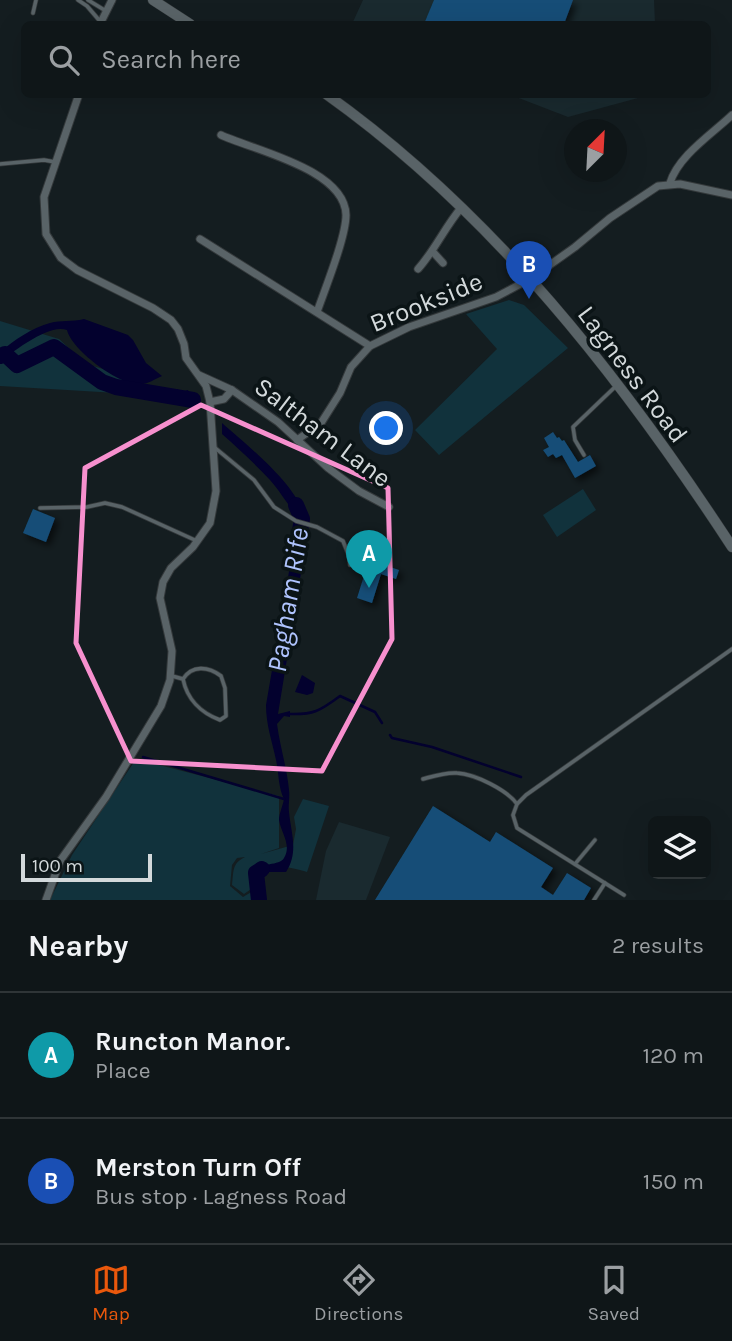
<!DOCTYPE html>
<html lang="en">
<head>
<meta charset="utf-8">
<style>
  body { margin:0; font-family:Karla,sans-serif; background:#1d2325; color:#f1f3f6 }
  .controls { position:absolute; right:21px; bottom:21px; display:grid; overflow:hidden; border-radius:10px; box-shadow:0 7px 28px #0002 }
  .controls button { width:63px; height:63px; display:grid; place-items:center; padding:0; border:0; border-bottom:2px solid #2f3537; background:#0f1618; color:#f1f3f6; font:35px sans-serif }
  .compass { position:absolute; left:564px; top:119px; width:63px; height:63px; border-radius:50%; background:#0f1618; box-shadow:0 7px 28px #0002; rotate:24deg }
  .scale { position:absolute; left:21px; bottom:18px; width:131px; box-sizing:border-box; padding-left:7px; border:4px solid #d3d9db; border-top:0; font-size:19px; line-height:24px; white-space:nowrap; color:#d3d9db; -webkit-text-stroke:5px #0b1416; paint-order:stroke }
  .you { position:absolute; left:387px; top:429px; width:24px; height:24px; margin:-18px; border:5px solid #fff; border-radius:50%; background:#1a73e8; box-shadow:0 0 0 10px #1a73e833 }
  .badge { display:grid; place-items:center; width:46px; height:46px; border-radius:50%; background:#ea580c; color:#fff; font-size:23px; font-weight:700 }
  .pin { position:absolute; translate:-50% -58px; filter:drop-shadow(0 2px 4px #0008) }
  .pin::after { content:''; position:absolute; top:37px; width:24px; height:21px; background:inherit; clip-path:polygon(0 0,100% 0,50% 100%) }
  .list { margin:0; padding:0; list-style:none }
  h2 { display:flex; justify-content:space-between; align-items:center; height:91px; margin:0; padding:0 28px; font-size:30px }
  h2 small { font-size:23px; font-weight:400; color:#9b9fa2 }
  .list li { display:grid; grid-template-columns:46px 1fr auto; gap:21px; align-items:center; box-sizing:border-box; height:126px; padding:0 28px; border-top:2px solid #2f3537 }
  .list b { display:block; font-size:26px; white-space:nowrap }
  .list p { margin:0; font-size:23px; white-space:nowrap; color:#9b9fa2 }
  .list em { font-size:23px; font-style:normal; color:#9b9fa2 }
  .icon { flex:none; width:38px; height:38px; fill:none; stroke:currentColor; stroke-width:2; stroke-linecap:round; stroke-linejoin:round }
  .map { position:relative; flex:none; width:732px; height:900px; overflow:hidden }
  .search { position:absolute; background:#0f1618; box-shadow:0 7px 28px #0002; left:21px; right:21px; top:21px; height:77px; display:flex; align-items:center; gap:18px; box-sizing:border-box; padding:0 24px; border-radius:10px; color:#9b9fa2; font-size:26px }
  .sheet { height:343px; background:#0f1618 }
  nav { display:flex; justify-content:space-around; align-items:center; box-sizing:border-box; height:98px; border-top:2px solid #2f3537; background:#0f1618; font-size:19px; color:#9b9fa2 }
  nav a { display:grid; justify-items:center; gap:4px }
  nav .on { color:#ea580c }
  .map>svg:first-child { display:block }
  .built { fill:#1a2a2f }
  .green { fill:#11323c }
  .water { fill:#03012e }
  .lines { fill:none; stroke-linecap:round; stroke-linejoin:round }
  .stream { stroke:#03012e; stroke-width:2.5 }
  .river { stroke:#03012e; stroke-width:16 }
  .building { fill:#154d77; filter:url(#shadow) }
  .lane-casing { stroke:#34393b; stroke-width:5 }
  .street-casing { stroke:#34393b; stroke-width:9 }
  .secondary-casing { stroke:#34393b; stroke-width:11 }
  .lane { stroke:#596367; stroke-width:3.5 }
  .street { stroke:#596367; stroke-width:7 }
  .secondary { stroke:#596367; stroke-width:10 }
  .marked { fill:none; stroke:#f790ce; stroke-width:5; stroke-linejoin:round }
  .labels { text-anchor:middle; stroke-width:7; stroke-linejoin:round; paint-order:stroke }
  .street-label { font-size:26px; fill:#d3d9db; stroke:#0b1416 }
  .water-label { font-size:28px; font-style:italic; fill:#afc3fd; stroke:#0b1416 }
</style>
</head>
<body>
<div class="map">
<svg width="732" height="900" viewBox="0 0 732 900">
  <defs>
    <filter id="shadow"><feDropShadow dx="4" dy="4" stdDeviation="3.5" flood-color="#0009"/></filter>
  </defs>
  <rect width="100%" height="100%" fill="#141d20"/>
  <g class="built">
    <polygon points="363,0 654,0 655,24 352,24"/>
    <polygon points="511,95 649,95 568,117"/>
    <polygon points="339,822 390,837 366,900 316,900 326,851"/>
  </g>
  <g class="green">
    <polygon points="509,300 524,305 568,348 439,455 415,430 497,349 466,314"/>
    <polygon points="0,321 59,339 86,364 134,378 134,394 0,386"/>
    <polygon points="583,489 596,510 557,537 543,515"/>
    <path d="M 136,759 L 279,796 L 279,848 L 261,854 L 293,845 L 296,829 L 294,817 L 303,799 L 329,806 L 307,872 C 292,868 243,854 254,887 L 244,894 L 232,885 C 234,869 232,864 245,857 L 237,858 L 232,865 L 230,886 L 243,897 L 253,891 L 254,900 L 50,900 L 72,855 Z"/>
  </g>
  <g class="water">
    <path d="M 84,319 L 128,335 L 133,340 L 146,363 L 162,376 C 155,379 148,384 141,384 C 120,387 71,349 67,330 C 49,323 15,351 0,361 L 0,352 C 15,340 31,328 50,323 C 61,320 72,322 84,319 Z"/>
    <polygon points="177,389 182,392 188,390 194,409 177,400 172,400 173,390"/>
    <path d="M 222,423 C 248,446 300,487 306,521 C 290,512 283,494 270,480 C 255,464 239,449 222,434 Z"/>
    <path d="M 296,531 L 307,536 L 278,714 L 290,711 L 290,717 L 284,716 L 277,724 C 280,747 287,768 289,790 C 290,798 288,805 289,812 C 291,833 299,852 286,872 L 266,872 L 263,876 L 262,888 L 254,887 C 244,858 278,869 284,858 C 292,845 281,833 279,820 C 279,814 283,805 284,799 C 278,787 279,773 276,760 C 272,741 266,725 266,705 Z"/>
    <polygon points="302,675 315,683 313,693 307,695 295,692"/>
  </g>
  <g class="lines">
    <g class="stream">
      <path d="M 289,714 C 313,715 320,711 340,696 L 375,712 L 382,723"/>
      <polyline points="390,735 392,738 432,747 521,777"/>
      <polyline points="143,757 284,799"/>
    </g>
    <g class="river">
      <polyline points="0,356 5,354 17,365 54,347 102,382 116,387 193,400"/>
      <polyline points="296,554 302,519 296,505"/>
      <polyline points="259,900 256,873 262,869"/>
    </g>
  </g>
  <g class="building">
    <polygon points="434,0 573,0 564,24 424,24"/>
    <polygon points="553,432 557,438 559,437 562,441 564,440 578,462 590,455 596,466 575,478 562,455 556,458 553,454 548,457 543,450 549,447 544,438"/>
    <polygon points="33,509 55,518 46,542 23,533"/>
    <polygon points="369,560 399,570 396,579 381,574 372,603 357,598"/>
    <polygon points="433,806 490,842 496,832 553,868 541,887 553,895 567,873 591,888 584,900 375,900"/>
  </g>
  <g class="lines">
    <g class="lane-casing">
      <g id="lane">
        <polyline points="78,0 87,6 99,20"/>
        <polyline points="88,0 106,11"/>
        <polyline points="33,13 36,0"/>
        <polyline points="0,164 44,160 55,162"/>
        <polyline points="214,447 254,480 274,507 296,521 317,527 343,541 349,556 350,565"/>
        <polyline points="584,455 575,440 573,427 616,386"/>
        <polyline points="40,508 87,507 105,503 122,507 197,541"/>
        <path d="M 172,676 L 183,679 C 187,699 201,713 220,720 L 226,716 L 225,688 L 221,676 C 208,666 192,665 183,679"/>
        <path d="M 423,779 C 434,776 446,772 457,773 C 475,774 507,790 517,804"/>
        <polyline points="575,864 595,840"/>
        <polyline points="624,895 517,828 513,815 517,804 526,795 732,649"/>
        <polyline points="594,900 605,883"/>
      </g>
    </g>
    <g class="street-casing">
      <g id="street">
        <polyline points="100,24 112,0"/>
        <path d="M 221,135 C 253,150 345,169 346,215 C 346,237 325,289 317,312"/>
        <path d="M 670,183 C 678,156 712,134 732,115"/>
        <polyline points="200,239 370,346"/>
        <polyline points="433,252 443,263"/>
        <path d="M 418,269 C 435,250 445,227 461,208"/>
        <polyline points="199,375 232,390 278,422 328,468 359,491 389,507"/>
        <polyline points="210,402 224,399 232,390"/>
        <polyline points="297,440 321,423 340,393 351,367 370,346 409,327 496,297 530,279 575,247 610,218 658,186 680,184 732,195"/>
        <polyline points="46,900 60,861 106,797 161,706 170,680 172,651 160,598 163,582 171,568 193,547 210,523 216,491 210,402 206,386 186,358 184,344 178,329 171,320 153,308 77,270 61,258 46,234 44,197 79,94"/>
      </g>
    </g>
    <g class="secondary-casing">
      <g id="secondary">
        <polyline points="153,0 190,24"/>
        <path d="M 326,94 C 493,213 621,377 732,547"/>
      </g>
    </g>
    <use href="#lane" class="lane"/>
    <use href="#street" class="street"/>
    <use href="#secondary" class="secondary"/>
  </g>
  <path class="marked" d="M 201,405 L 388,488 L 392,639 L 322,771 L 131,761 L 76,643 L 85,468 Z"/>
  <g class="labels">
    <g class="street-label">
      <text transform="translate(426 302) rotate(-22)" y="9">Brookside</text>
      <text transform="translate(633 374) rotate(53)" y="9">Lagness Road</text>
      <text transform="translate(323 432) rotate(37)" y="9">Saltham Lane</text>
    </g>
    <g class="water-label">
      <text transform="translate(287 600) rotate(-81)" y="10">Pagham Rife</text>
    </g>
  </g>
</svg>
<div class="controls">
<button><svg class="icon" aria-label="layers" viewBox="0 0 24 24"><path d="M12 4l9 5-9 5-9-5zM3 14l9 5 9-5"/></svg></button>
</div>
<svg class="compass" viewBox="-18 -18 36 36"><path d="M0-13l5 13h-10z" fill="#e53935"/><path d="M0 13l5-13h-10z" fill="#9b9fa2"/></svg>
<div class="scale">100 m</div>
<div class="you"></div>
<div class="pin badge" style="left:369px;top:588px;background:#0f9aa8">A</div>
<div class="pin badge" style="left:529px;top:299px;background:#1a4fb4">B</div>
<div class="search"><svg class="icon" aria-label="search" viewBox="0 0 24 24"><circle cx="10" cy="10" r="6"/><path d="M15 15l6 6"/></svg>Search here</div>
</div>
<section class="sheet">
<h2>Nearby<small>2 results</small></h2>
<ul class="list">
<li><span class="badge" style="background:#0f9aa8">A</span><div><b>Runcton Manor.</b><p>Place</p></div><em>120 m</em></li>
<li><span class="badge" style="background:#1a4fb4">B</span><div><b>Merston Turn Off</b><p>Bus stop · Lagness Road</p></div><em>150 m</em></li>
</ul>
</section>
<nav>
<a class="on"><svg class="icon" aria-label="map" viewBox="0 0 24 24"><path d="M3 6l6-2 6 2 6-2v14l-6 2-6-2-6 2zM9 4v14M15 6v14"/></svg>Map</a>
<a><svg class="icon" aria-label="directions" viewBox="0 0 24 24"><path d="M12 3l9 9-9 9-9-9zM9 14v-3h6M13 9l2 2-2 2"/></svg>Directions</a>
<a><svg class="icon" aria-label="saved" viewBox="0 0 24 24"><path d="M7 4h10v16l-5-4-5 4z"/></svg>Saved</a>
</nav>
</body>
</html>
